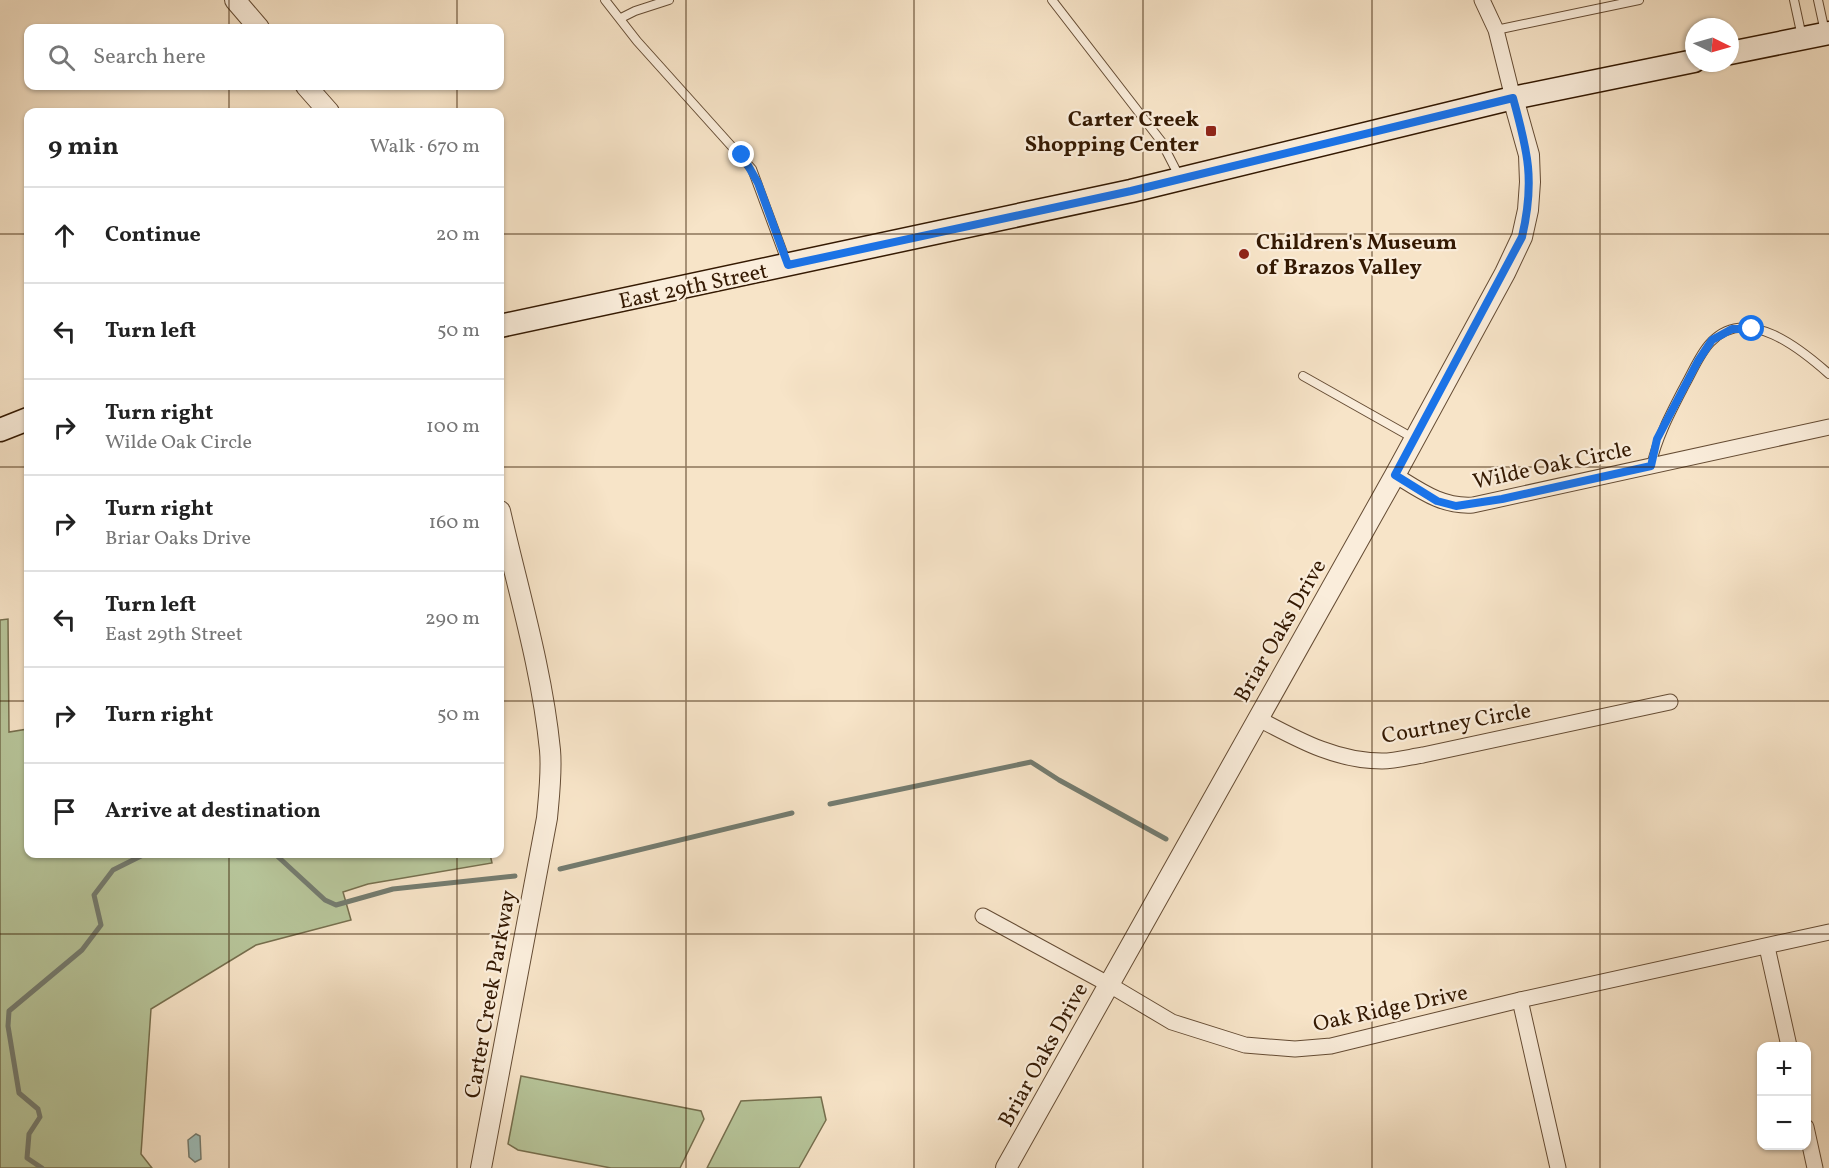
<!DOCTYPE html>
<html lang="en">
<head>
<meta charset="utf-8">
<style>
  body { margin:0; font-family:Vollkorn,serif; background:#f2f2f2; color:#222 }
  .controls { position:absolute; right:18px; bottom:18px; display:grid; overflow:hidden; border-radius:12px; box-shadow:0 2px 4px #0004 }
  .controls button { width:54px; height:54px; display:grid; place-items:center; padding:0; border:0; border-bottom:2px solid #e0e0e0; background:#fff; color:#222; font:30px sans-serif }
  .compass { position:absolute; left:1685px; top:18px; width:54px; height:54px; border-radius:50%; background:#fff; box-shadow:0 2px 4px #0004; rotate:95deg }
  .stop { position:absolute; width:18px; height:18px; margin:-14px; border:4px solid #1a73e8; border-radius:50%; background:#fff }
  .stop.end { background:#1a73e8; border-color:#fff; box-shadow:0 2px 6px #0008 }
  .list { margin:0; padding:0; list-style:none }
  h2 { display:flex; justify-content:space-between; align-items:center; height:78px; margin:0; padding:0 24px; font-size:26px }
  h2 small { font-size:20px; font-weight:400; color:#767676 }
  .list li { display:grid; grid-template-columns:39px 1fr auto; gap:18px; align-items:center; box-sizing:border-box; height:96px; padding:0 24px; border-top:2px solid #e0e0e0 }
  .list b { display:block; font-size:22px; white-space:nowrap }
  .list p { margin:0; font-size:20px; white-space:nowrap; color:#767676 }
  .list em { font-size:20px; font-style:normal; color:#767676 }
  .icon { flex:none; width:33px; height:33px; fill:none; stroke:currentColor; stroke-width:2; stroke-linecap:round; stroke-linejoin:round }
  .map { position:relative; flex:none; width:1829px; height:1168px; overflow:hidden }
  .search { position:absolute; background:#fff; box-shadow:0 2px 4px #0004; left:24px; top:24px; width:480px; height:66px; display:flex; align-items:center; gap:15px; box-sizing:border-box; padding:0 21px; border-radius:12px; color:#767676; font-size:22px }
  .panel { position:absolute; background:#fff; box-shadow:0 2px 4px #0004; left:24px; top:108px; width:480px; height:750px; border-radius:12px }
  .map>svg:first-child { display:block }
  .green { fill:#b7c59a; stroke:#766f4e; stroke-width:1.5 }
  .water { fill:#9ebeba; stroke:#747c70; stroke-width:1.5 }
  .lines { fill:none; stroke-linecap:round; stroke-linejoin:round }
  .stream { stroke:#747c70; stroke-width:5 }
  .service-casing { stroke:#654c34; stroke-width:10 }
  .minor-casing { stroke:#654c34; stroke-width:17 }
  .tertiary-casing { stroke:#654c34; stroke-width:22 }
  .secondary-casing { stroke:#341902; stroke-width:25 }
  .service { stroke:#faeddb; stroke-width:8 }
  .minor { stroke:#faeddb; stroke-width:15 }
  .tertiary { stroke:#faeddb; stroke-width:20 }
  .secondary { stroke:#faeddb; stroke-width:22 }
  .route { stroke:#1a73e8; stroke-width:8 }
  .grid { fill:none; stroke:#341902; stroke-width:1.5; stroke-opacity:0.55 }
  .poi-dot { fill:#8f2418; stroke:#faeddb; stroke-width:2 }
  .labels { text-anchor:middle; stroke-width:4.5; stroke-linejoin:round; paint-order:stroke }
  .poi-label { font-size:22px; font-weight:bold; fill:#341902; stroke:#faeddb; text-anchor:end }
  .street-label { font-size:22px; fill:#341902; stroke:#faeddb }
</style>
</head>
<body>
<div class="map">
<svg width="1829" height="1168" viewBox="0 0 1829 1168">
  <rect width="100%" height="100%" fill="#f7e4c8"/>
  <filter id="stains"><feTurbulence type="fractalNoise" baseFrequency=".00333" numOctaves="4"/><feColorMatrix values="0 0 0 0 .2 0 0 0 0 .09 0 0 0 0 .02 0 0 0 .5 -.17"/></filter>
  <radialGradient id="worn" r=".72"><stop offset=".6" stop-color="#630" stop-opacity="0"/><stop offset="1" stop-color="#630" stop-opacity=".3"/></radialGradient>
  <g class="green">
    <polygon points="8,619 9,732 28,729 28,854 490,854 492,863 368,884 343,892 351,920 256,945 151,1009 141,1154 152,1168 0,1168 0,620"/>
    <polygon points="521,1076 701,1111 704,1119 680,1168 611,1168 518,1150 508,1144"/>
    <polygon points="821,1097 826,1120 799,1168 707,1168 741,1101"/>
  </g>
  <polygon class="water" points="196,1134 200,1136 201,1159 195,1162 189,1157 188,1140"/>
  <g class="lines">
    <g class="stream">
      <polyline points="830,804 1031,762 1059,780 1166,839"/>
      <polyline points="275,854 325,900 336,905 393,889 515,876"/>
      <polyline points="560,869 792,813"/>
      <polyline points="42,1168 27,1158 29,1134 40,1117 38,1109 19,1093 8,1026 9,1011 82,950 101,925 94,895 113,870 145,854"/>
    </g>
    <g class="service-casing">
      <g id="service">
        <polyline points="605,0 637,41 752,169 786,261"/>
        <polyline points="1052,0 1161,141 1179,176"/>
        <polyline points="1794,0 1802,37"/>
        <polyline points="1818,0 1825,32"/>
        <polyline points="621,18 635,11 669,0"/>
        <polyline points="1496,30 1639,0"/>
        <polyline points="1303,376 1413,438"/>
        <path d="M 1651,466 C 1658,436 1671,412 1685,385 C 1693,371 1700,353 1711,342 C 1747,304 1802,350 1829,374"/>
      </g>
    </g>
    <g class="minor-casing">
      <g id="minor">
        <polyline points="1482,0 1496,30 1513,98"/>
        <path d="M 1395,475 C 1421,491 1442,507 1473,505 L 1829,427"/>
        <path d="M 1257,718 C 1297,739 1335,761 1382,761 C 1395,761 1410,757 1423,755 L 1670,702"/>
        <polyline points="983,916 1108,984 1172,1022 1245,1045 1295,1049 1331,1046 1520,1000 1829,932"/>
        <polyline points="1767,947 1789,1046"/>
        <polyline points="1520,1000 1558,1168"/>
        <polyline points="1806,1127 1815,1168"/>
      </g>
    </g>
    <g class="tertiary-casing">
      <g id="tertiary">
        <polyline points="235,0 259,28"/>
        <polyline points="306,86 329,112"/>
        <path d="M 481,1168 L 547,818 C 549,796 552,772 550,750 C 542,669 518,590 500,511"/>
        <polyline points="1006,1168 1395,475 1505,273 1522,237 1528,210 1530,182 1529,155 1513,98"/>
      </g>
    </g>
    <g class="secondary-casing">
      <g id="secondary">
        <polyline points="1730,53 1829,33"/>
        <polyline points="500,326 1131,191 1513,98 1694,61"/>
        <polyline points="0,430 28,419"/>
      </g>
    </g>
    <use href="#service" class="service"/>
    <use href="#minor" class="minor"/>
    <use href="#tertiary" class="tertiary"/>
    <use href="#secondary" class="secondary"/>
  </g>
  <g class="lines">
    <path class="route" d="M 742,155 L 758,183 L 788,265 L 1131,191 L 1513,98 C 1528,152 1535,181 1522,237 L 1395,475 L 1437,501 L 1456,506 L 1502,499 L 1651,466 L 1657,439 L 1698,361 L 1712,340 L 1732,329 L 1752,329"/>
  </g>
  <path class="grid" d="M 229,0 L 229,28M 457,0 L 457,28M 686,0 L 686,1168M 914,0 L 914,1168M 1143,0 L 1143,1168M 1372,0 L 1372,1168M 1600,0 L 1600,1168M 229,86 L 229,112M 457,86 L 457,112M 0,234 L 28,234M 500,234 L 1829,234M 0,467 L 28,467M 500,467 L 1829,467M 0,701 L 28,701M 500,701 L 1829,701M 229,854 L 229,1168M 457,854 L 457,1168M 0,934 L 1829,934"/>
  <g class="poi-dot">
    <rect x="1205" y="125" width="12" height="12" rx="3"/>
    <circle cx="1244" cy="254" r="6"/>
  </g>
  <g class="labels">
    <g class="poi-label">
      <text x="1199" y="126">Carter Creek<tspan x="1199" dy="25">Shopping Center</tspan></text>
      <text x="1256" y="249" text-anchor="start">Children's Museum<tspan x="1256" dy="25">of Brazos Valley</tspan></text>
    </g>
    <g class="street-label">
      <text transform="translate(693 285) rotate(-12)" y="8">East 29th Street</text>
      <text transform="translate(1552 464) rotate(-12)" y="8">Wilde Oak Circle</text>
      <text transform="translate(1279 630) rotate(-60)" y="8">Briar Oaks Drive</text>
      <text transform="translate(1456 722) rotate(-10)" y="8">Courtney Circle</text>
      <text transform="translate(489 994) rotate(-80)" y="8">Carter Creek Parkway</text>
      <text transform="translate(1390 1007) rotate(-12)" y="8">Oak Ridge Drive</text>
      <text transform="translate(1042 1054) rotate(-61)" y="8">Briar Oaks Drive</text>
    </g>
  </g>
  <rect width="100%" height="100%" filter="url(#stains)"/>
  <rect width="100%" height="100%" fill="url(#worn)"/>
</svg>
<div class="controls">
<button>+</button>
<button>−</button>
</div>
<svg class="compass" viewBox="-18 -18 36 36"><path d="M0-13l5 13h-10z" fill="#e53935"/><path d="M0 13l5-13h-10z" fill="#767676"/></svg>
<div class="stop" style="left:1752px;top:329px"></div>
<div class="stop end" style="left:742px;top:155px"></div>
<div class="search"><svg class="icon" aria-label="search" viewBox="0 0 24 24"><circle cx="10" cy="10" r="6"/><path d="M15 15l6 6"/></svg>Search here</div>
<section class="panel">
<h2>9 min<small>Walk · 670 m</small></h2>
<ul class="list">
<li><svg class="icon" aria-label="ahead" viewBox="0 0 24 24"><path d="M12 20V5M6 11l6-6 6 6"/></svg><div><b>Continue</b></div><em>20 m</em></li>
<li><svg class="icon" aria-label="left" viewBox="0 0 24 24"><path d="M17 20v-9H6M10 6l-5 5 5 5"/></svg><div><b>Turn left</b></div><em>50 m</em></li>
<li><svg class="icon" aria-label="right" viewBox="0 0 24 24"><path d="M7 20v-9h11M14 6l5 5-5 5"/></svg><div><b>Turn right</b><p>Wilde Oak Circle</p></div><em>100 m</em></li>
<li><svg class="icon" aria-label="right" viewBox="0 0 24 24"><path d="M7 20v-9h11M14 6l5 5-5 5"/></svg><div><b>Turn right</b><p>Briar Oaks Drive</p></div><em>160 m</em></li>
<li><svg class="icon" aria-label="left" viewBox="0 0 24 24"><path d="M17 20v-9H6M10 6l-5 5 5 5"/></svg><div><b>Turn left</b><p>East 29th Street</p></div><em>290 m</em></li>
<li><svg class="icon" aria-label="right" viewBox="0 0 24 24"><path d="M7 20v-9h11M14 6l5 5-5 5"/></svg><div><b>Turn right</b></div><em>50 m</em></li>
<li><svg class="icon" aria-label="arrive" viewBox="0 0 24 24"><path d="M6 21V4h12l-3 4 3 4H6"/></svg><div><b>Arrive at destination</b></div></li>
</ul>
</section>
</div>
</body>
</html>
